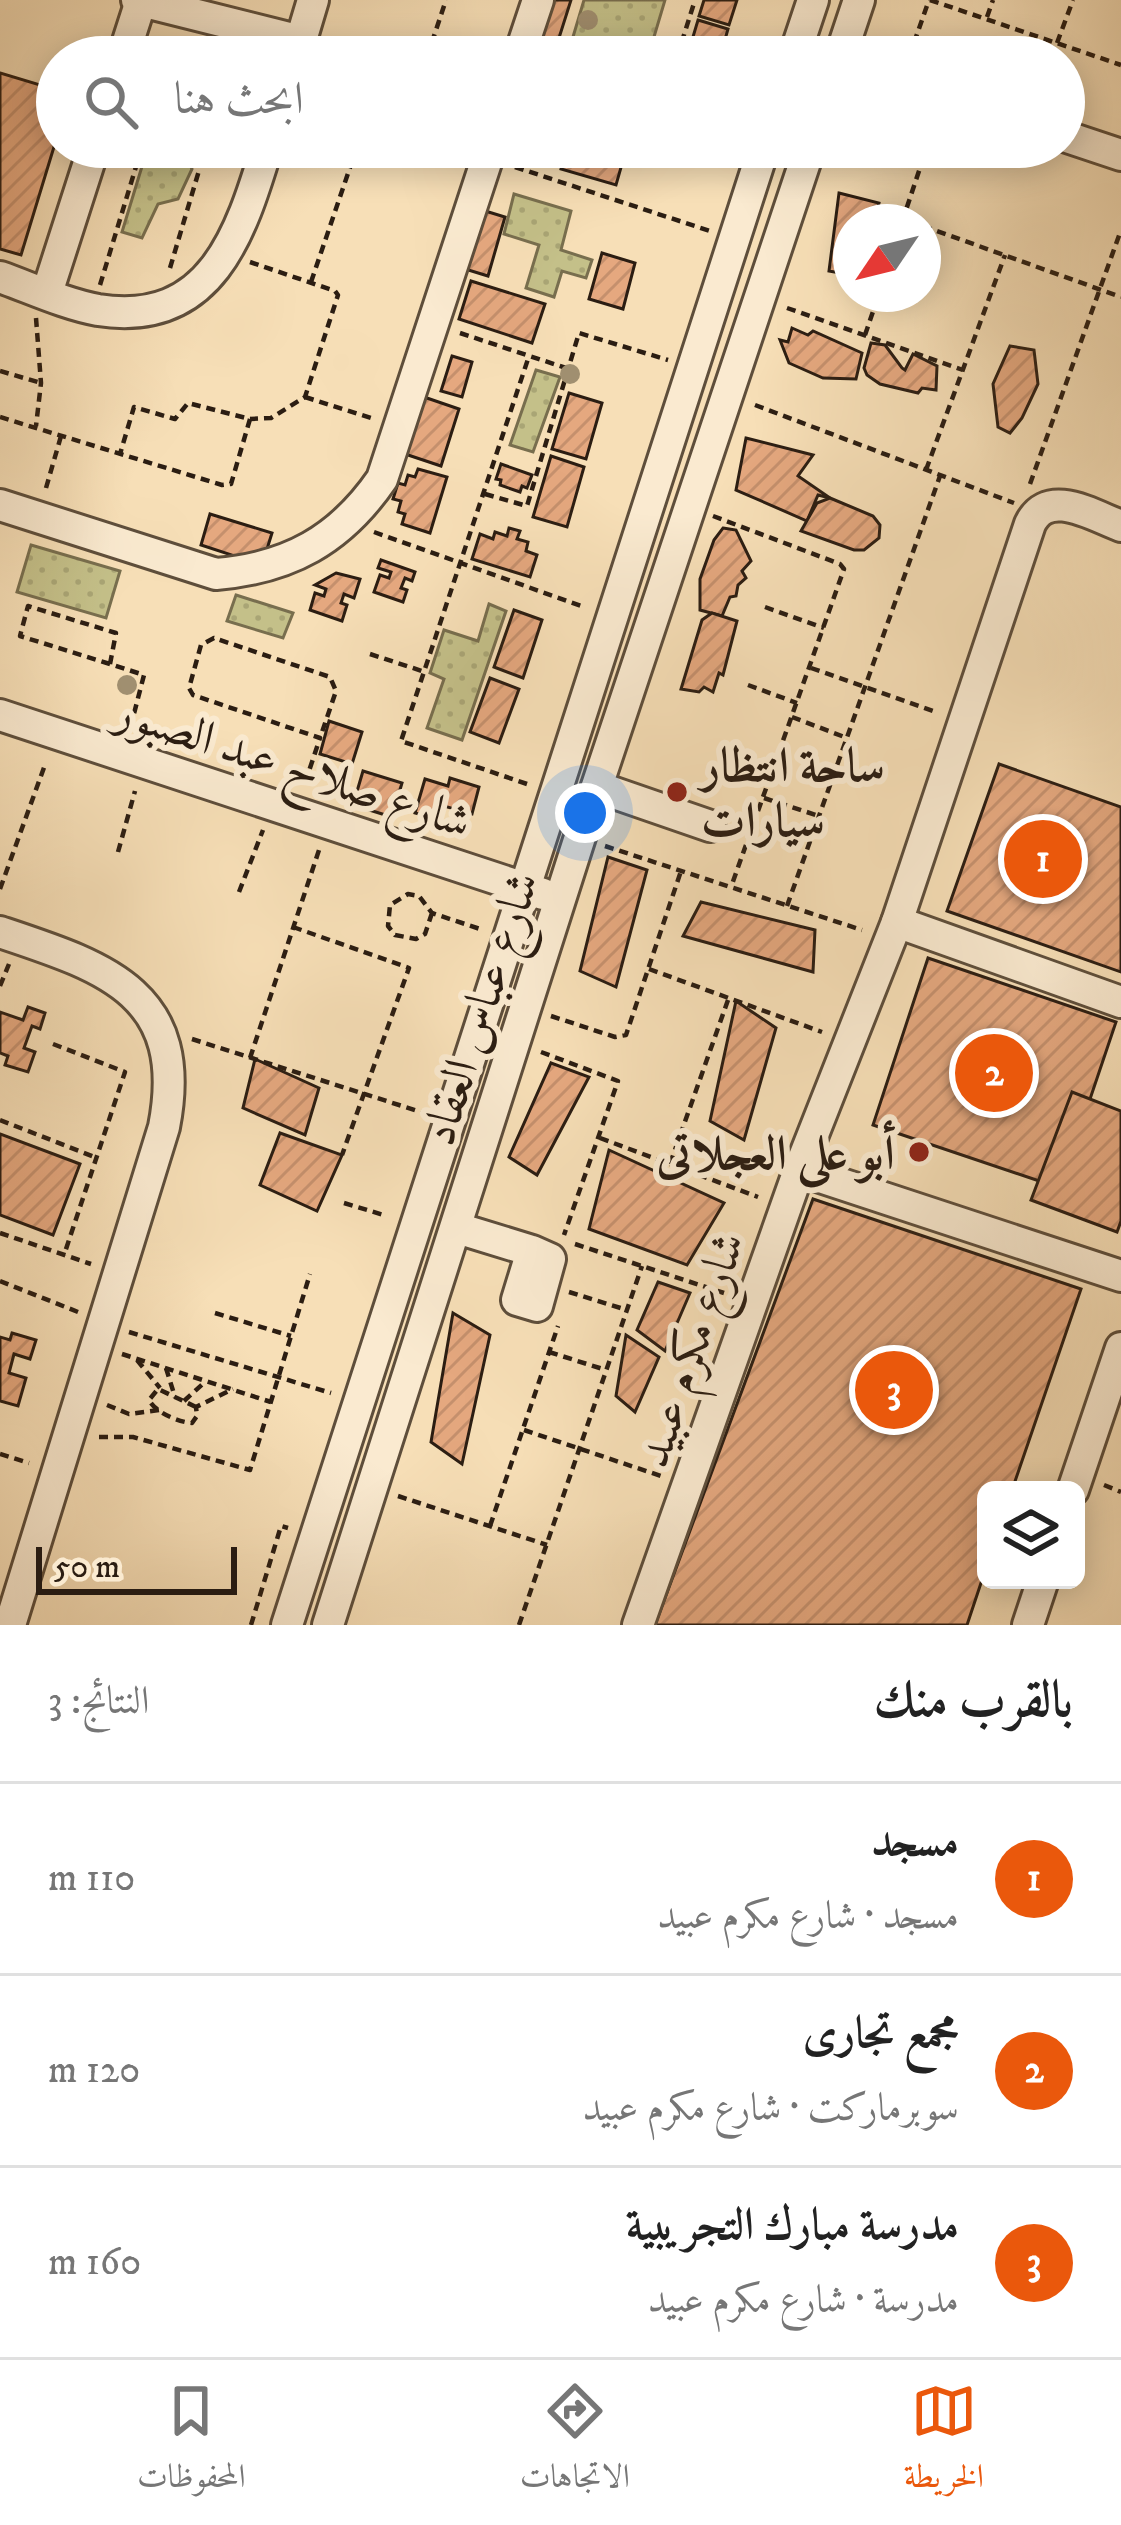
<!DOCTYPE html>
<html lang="ar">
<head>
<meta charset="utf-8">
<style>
  body { margin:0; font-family:"IM FELL DW Pica",Amiri,serif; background:#f2f2f2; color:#222; direction:rtl }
  .controls { position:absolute; right:36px; bottom:36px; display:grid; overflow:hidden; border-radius:18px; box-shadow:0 6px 30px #0003 }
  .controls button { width:108px; height:108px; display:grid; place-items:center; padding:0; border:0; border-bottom:3px solid #e0e0e0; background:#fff; color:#222; font:60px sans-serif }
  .compass { position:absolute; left:833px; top:204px; width:108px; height:108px; border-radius:50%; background:#fff; box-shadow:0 6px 30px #0003; rotate:235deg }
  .scale { position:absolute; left:36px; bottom:30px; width:201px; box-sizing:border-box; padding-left:12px; border:6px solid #2b1d12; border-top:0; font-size:33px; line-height:42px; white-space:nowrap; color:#2b1d12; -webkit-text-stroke:9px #faead0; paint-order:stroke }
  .you { position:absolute; left:585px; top:813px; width:42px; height:42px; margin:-30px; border:9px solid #fff; border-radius:50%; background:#1a73e8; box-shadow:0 0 0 18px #1a73e833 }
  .badge { display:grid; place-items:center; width:78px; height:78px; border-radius:50%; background:#ea580c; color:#fff; font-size:39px; font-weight:700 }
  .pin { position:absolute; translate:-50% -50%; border:6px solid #fff; box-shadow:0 3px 12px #0006 }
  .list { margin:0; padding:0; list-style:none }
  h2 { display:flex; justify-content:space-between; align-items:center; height:156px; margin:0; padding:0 48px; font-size:51px }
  h2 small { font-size:39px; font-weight:400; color:#767676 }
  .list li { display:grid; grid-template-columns:78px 1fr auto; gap:36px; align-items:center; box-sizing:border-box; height:192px; padding:0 48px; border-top:3px solid #e0e0e0 }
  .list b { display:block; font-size:45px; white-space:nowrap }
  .list p { margin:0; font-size:39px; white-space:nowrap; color:#767676 }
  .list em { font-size:39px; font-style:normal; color:#767676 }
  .icon { flex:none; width:66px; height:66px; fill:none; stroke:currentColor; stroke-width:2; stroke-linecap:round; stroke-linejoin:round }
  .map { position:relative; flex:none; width:1121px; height:1625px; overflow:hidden; direction:ltr }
  .search { position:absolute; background:#fff; box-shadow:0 6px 30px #0003; left:36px; right:36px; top:36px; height:132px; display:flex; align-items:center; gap:30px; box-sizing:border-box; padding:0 42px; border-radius:66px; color:#767676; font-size:45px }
  .sheet { height:732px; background:#fff }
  nav { display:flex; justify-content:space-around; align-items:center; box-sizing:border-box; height:168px; border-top:3px solid #e0e0e0; background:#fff; font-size:33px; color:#767676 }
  nav a { display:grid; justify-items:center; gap:6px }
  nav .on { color:#ea580c }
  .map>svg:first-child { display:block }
  .garden { fill:url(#garden-dots); stroke:#786e4e; stroke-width:3 }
  .building { fill:url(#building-hatch); stroke:#2b1d12; stroke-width:3 }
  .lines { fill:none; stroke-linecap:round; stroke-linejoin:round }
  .minor-casing { stroke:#5e4e3b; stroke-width:36 }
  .path { stroke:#2b1d12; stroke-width:4.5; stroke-dasharray:9 6; stroke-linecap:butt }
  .minor { stroke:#faead0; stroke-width:30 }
  .tree { fill:#a08f70 }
  .poi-dot { fill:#8f2418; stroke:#faead0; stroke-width:4.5 }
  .labels { text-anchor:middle; stroke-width:12; stroke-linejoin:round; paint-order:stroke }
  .poi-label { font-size:48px; font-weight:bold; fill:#2b1d12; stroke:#faead0; text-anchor:start }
  .street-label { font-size:48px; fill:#2b1d12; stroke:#faead0 }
</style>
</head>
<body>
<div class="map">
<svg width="1121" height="1625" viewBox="0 0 1121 1625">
  <defs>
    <pattern id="garden-dots" width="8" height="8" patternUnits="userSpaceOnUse" patternTransform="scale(3)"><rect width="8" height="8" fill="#c4c089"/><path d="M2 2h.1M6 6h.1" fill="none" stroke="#a9a575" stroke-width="1.8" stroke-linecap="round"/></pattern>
    <pattern id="building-hatch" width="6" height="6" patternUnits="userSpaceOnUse" patternTransform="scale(3)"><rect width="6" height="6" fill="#e5a87f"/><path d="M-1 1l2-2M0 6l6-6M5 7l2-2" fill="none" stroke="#c5906d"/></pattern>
  </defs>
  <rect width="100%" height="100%" fill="#f7dfb7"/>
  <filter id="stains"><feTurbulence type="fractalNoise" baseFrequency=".00167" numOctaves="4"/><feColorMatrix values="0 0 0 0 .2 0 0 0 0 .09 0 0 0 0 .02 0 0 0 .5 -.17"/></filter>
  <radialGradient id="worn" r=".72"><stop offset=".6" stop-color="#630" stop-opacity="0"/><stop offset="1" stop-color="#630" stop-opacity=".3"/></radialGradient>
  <g class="garden">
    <polygon points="584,0 665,0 648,57 567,57"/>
    <polygon points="147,150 189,163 192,169 178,199 158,204 142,238 122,232"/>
    <polygon points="514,194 571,211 561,250 592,260 586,278 562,271 554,297 526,288 539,245 504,234"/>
    <polygon points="536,370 560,377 533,452 510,445"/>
    <polygon points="31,545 120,571 106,618 17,592"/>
    <polygon points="236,595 293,613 283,638 227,621"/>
    <polygon points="489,604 506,611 462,740 427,728 444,679 430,673 444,630 478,641"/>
  </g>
  <g class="building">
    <polygon points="546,0 571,0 553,57 530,50"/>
    <polygon points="704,0 737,0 729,25 699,16"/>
    <polygon points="698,20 728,29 720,57 687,57"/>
    <polygon points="0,73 57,90 57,137 21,255 0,249"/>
    <polygon points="567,147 626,150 616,185 561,169"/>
    <polygon points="839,193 879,203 875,222 851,222 851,275 829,271"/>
    <polygon points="482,210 505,217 488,276 465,269"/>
    <polygon points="602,253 635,263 623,309 589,299"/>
    <polygon points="471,281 545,304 532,343 459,319"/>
    <polygon points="792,328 808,335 813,331 862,353 856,379 823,378 789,363 780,340 788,342"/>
    <polygon points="871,343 885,345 902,368 905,370 913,354 937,366 936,390 922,388 918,393 880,384 867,375 864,368"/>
    <polygon points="1010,346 1034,350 1038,384 1022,418 1010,433 998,427 993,384"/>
    <polygon points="452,356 472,362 462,397 441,391"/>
    <polygon points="569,393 602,403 586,459 552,449"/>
    <polygon points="424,397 459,409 441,466 405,454"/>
    <polygon points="746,438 813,455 798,476 830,498 818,495 807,521 736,490"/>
    <polygon points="551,456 584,467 567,527 533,517"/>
    <polygon points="501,464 532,475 527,488 522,486 520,492 500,485 501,480 496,479"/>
    <polygon points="418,469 447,477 430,533 402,524 405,514 398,512 401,501 393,499 398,483 405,485 408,475 415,477"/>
    <polygon points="830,498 873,516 880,525 879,538 864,550 854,550 801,531 817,503"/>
    <polygon points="210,514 272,533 262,565 201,545"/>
    <polygon points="509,528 520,531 517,539 528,542 526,551 537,555 530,577 472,559 480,534 493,539 495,532 507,536"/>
    <polygon points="723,528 736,530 751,561 742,571 746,578 738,585 736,596 730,597 722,616 700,610 700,579 714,540"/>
    <polygon points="381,560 415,572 412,581 405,578 401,588 407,590 403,602 374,592 380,575 389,578 391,572 378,568"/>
    <polygon points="336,573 360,579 354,598 344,594 341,603 347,605 342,621 310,610 315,593 324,596 326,589 315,585"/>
    <polygon points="514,610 542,620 523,678 494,667"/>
    <polygon points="712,613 737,621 723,675 719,673 713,692 704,687 699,692 681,689 702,620"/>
    <polygon points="490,678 519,689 499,743 470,732"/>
    <polygon points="329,721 362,732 352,764 320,754"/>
    <polygon points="999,764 1121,807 1121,972 947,911"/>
    <polygon points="363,771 402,783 392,817 353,805"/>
    <polygon points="450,778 479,787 472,814 437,804 433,818 415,813 425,779 448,786"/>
    <polygon points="608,857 647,870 616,987 580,971"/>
    <polygon points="701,902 815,930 813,972 683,936"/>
    <polygon points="928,958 1116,1022 1060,1188 873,1125"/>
    <polygon points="736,1001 776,1028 744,1140 710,1121"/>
    <polygon points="28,1007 45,1013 40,1029 32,1026 24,1048 35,1052 28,1072 5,1065 8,1056 0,1053 0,1012 23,1020"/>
    <polygon points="255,1059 319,1088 305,1135 243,1108"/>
    <polygon points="551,1063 589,1077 537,1175 509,1157"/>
    <polygon points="1072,1092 1121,1111 1121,1221 1117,1232 1031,1200"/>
    <polygon points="280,1133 342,1155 317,1211 260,1185"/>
    <polygon points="0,1134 80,1164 53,1235 0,1215"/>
    <polygon points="609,1150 724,1203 687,1265 589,1229"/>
    <polygon points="813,1199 1081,1289 1012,1490 986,1490 986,1568 967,1625 655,1625"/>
    <polygon points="658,1282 690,1293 665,1351 637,1330"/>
    <polygon points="453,1313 490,1335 462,1464 431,1442"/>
    <polygon points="12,1333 36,1340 30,1359 14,1354 9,1373 26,1378 18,1406 0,1401 0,1337 10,1340"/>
    <polygon points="626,1335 659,1357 635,1412 616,1396"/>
  </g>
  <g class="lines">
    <g class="minor-casing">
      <g id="minor">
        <polyline points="137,0 301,41"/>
        <polyline points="123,57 141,1"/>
        <polyline points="296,57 313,0"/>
        <polyline points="519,57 538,0"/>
        <polyline points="794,57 813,0"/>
        <polyline points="840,57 859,0"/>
        <polyline points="1064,136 1121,155"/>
        <path d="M 0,277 C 31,288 65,304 98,310 C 212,328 241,232 267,147"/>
        <polyline points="47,293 94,147"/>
        <path d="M 0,505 L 216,574 C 289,568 340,540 382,479 L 491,147"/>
        <polyline points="0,715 543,894"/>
        <polyline points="597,787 710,826"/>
        <polyline points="897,922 1121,1002"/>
        <path d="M 0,932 C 105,967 190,993 164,1127 L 10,1625"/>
        <polyline points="799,1170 1121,1276"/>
        <polyline points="457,1228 532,1251 517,1300 537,1306 550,1259 532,1251"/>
        <polyline points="1073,1490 1121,1348"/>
        <polyline points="287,1625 764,147"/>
        <polyline points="328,1625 580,837 810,147"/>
        <path d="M 638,1625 L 799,1170 L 897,922 L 1030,524 C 1048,487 1092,515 1121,526"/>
        <polyline points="1028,1625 1043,1580"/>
      </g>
    </g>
    <g class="path">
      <polyline points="930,0 1121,65"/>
      <polyline points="987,17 993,0"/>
      <polyline points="1057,43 1073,0"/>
      <polyline points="173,57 178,41"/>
      <polyline points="387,57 395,57"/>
      <polyline points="427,57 446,0"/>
      <polyline points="677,57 695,0"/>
      <polyline points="909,57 929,0"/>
      <polyline points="515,167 710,231"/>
      <polyline points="902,222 927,147"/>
      <polyline points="923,226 1121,297"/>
      <polyline points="250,262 335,291 338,295 305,397 271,418 250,419"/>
      <polyline points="170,268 206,147"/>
      <polyline points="311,282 357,147"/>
      <polyline points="100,285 142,147"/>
      <polyline points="787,308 963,370"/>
      <polyline points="36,318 41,383 36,426"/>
      <polyline points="460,333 569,369"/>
      <polyline points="865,335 879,294"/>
      <polyline points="0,371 41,383"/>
      <polyline points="305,397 374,419"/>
      <polyline points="755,405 1014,503"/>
      <polyline points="0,417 222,485 231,484 250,419 188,403 175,419 134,407 120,454"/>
      <polyline points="926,470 1005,255"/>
      <polyline points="1030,484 1121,230"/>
      <polyline points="46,488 61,436"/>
      <polyline points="485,494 527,506 579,333 668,360"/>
      <polyline points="713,516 840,564 844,569 731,887"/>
      <polyline points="374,532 584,607"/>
      <polyline points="765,607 824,628"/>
      <polyline points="370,654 422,671"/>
      <polyline points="110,664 20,636 28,606 116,633 110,664 144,675 130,729"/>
      <polyline points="811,668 936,712"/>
      <polyline points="748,685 797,703"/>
      <polyline points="792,717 847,738"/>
      <polyline points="305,783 320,738 193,695 189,688 201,645 214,638 330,677 336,691 320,738"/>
      <polyline points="527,784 401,741 529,356"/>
      <polyline points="764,798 819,816"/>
      <polyline points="605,846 862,930"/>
      <polyline points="118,852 135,791"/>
      <polyline points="0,889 46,762"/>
      <polyline points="239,892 263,830"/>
      <polyline points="787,906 940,476"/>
      <polyline points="432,913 425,934 416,939 395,935 388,926 390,905 408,894 419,896 432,913 480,929"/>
      <polyline points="293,927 409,968 342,1155"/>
      <polyline points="649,969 822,1032"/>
      <polyline points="0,986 9,964"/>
      <polyline points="551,1016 615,1037 626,1035 681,871"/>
      <polyline points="192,1039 421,1112"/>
      <polyline points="53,1044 125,1072 64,1255"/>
      <polyline points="541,1052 618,1081 564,1235"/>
      <polyline points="250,1058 320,847"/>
      <polyline points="0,1120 97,1158"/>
      <polyline points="600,1138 758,1197"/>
      <polyline points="670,1164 728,1000"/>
      <polyline points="344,1203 387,1216"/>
      <polyline points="0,1233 91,1264"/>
      <polyline points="575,1244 724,1293"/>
      <polyline points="0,1281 78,1312"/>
      <polyline points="569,1292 627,1310"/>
      <polyline points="215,1313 291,1336"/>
      <polyline points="129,1332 331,1393"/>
      <polyline points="549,1352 606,1370"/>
      <polyline points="122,1354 271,1402"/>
      <polyline points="137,1360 160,1388"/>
      <polyline points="166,1368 175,1397"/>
      <polyline points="184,1401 206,1381"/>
      <polyline points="107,1405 129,1414 159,1410"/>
      <path d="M 196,1407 L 158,1389 L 149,1400 C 155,1412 178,1422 192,1423 L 197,1416 L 196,1407 L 233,1389"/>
      <polyline points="524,1430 661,1476"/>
      <polyline points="99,1437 133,1437 250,1470 310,1274"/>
      <polyline points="0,1454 29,1463"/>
      <polyline points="1104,1485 1121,1492"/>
      <polyline points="398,1496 547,1545"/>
      <polyline points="490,1526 558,1326"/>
      <polyline points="251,1625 281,1526 288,1528"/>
      <polyline points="519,1625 642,1266"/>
    </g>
    <use href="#minor" class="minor"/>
  </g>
  <g class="tree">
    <circle cx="588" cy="20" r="10"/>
    <circle cx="570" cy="374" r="10"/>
    <circle cx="127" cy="685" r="10"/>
  </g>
  <g class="poi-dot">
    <circle cx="677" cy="792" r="12"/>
    <circle cx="919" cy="1152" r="12"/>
  </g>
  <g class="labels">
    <g class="poi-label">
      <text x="701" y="781">ساحة انتظار<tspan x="701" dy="55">سيارات</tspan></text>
      <text x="895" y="1169" text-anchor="end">أبو على العجلاتى</text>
    </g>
    <g class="street-label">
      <text transform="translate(294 765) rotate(18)" y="17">شارع صلاح عبد الصبور</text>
      <text transform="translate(479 1008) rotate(-72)" y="17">شارع عباس العقاد</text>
      <text transform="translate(689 1349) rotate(-71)" y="17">شارع مكرم عبيد</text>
    </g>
  </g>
  <rect width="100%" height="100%" filter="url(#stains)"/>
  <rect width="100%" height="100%" fill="url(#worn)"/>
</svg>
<div class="controls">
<button><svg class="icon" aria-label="layers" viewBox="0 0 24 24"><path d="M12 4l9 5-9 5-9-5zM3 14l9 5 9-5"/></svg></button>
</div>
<svg class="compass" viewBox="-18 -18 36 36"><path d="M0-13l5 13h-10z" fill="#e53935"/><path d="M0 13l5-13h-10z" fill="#767676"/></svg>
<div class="scale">50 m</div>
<div class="you"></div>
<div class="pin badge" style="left:1043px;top:859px">1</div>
<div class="pin badge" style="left:994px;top:1073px">2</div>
<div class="pin badge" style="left:894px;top:1390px">3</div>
<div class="search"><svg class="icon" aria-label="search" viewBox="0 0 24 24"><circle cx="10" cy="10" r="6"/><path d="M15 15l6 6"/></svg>ابحث هنا</div>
</div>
<section class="sheet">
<h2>بالقرب منك<small>النتائج: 3</small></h2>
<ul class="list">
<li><span class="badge">1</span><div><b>مسجد</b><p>مسجد · شارع مكرم عبيد</p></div><em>110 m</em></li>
<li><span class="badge">2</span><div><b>مجمع تجارى</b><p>سوبرماركت · شارع مكرم عبيد</p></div><em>120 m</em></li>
<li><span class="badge">3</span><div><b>مدرسة مبارك التجريبية</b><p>مدرسة · شارع مكرم عبيد</p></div><em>160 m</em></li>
</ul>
</section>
<nav>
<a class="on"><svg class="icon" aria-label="map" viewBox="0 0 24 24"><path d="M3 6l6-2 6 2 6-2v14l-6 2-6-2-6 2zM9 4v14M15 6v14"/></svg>الخريطة</a>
<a><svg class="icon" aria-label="directions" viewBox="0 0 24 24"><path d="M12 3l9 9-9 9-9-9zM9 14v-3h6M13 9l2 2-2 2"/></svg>الاتجاهات</a>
<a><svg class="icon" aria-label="saved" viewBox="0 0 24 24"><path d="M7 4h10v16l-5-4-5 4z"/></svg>المحفوظات</a>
</nav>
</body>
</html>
